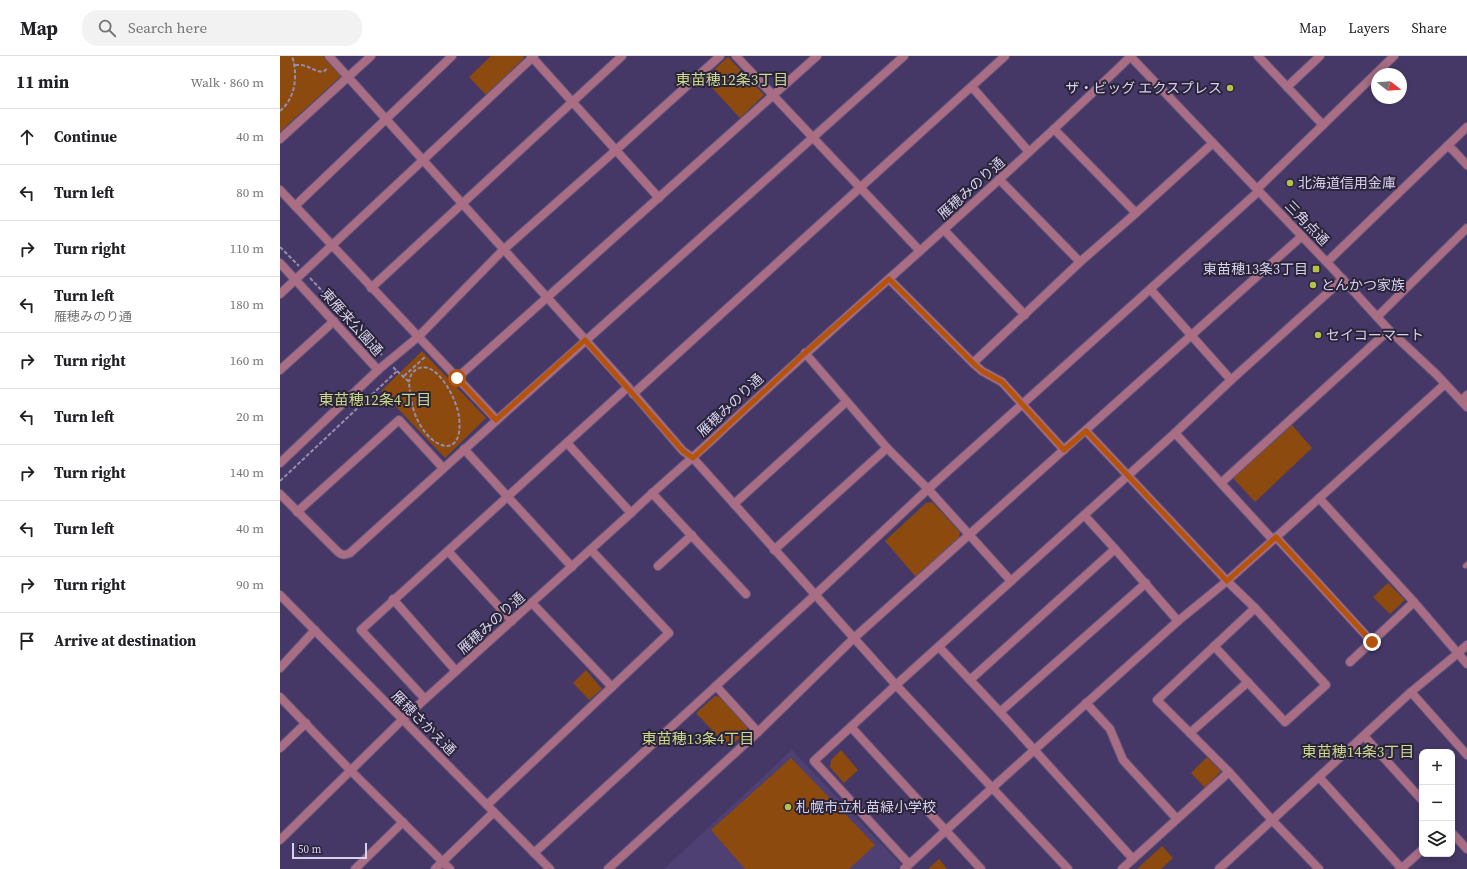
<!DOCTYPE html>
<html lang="en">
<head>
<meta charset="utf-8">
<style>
  body { margin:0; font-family:"Source Serif 4","Noto Sans JP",serif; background:#f2f2f2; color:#202124 }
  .controls { position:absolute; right:12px; bottom:12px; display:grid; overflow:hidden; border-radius:8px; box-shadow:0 2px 6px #0003 }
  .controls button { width:36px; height:36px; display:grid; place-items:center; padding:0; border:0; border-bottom:1px solid #e0e0e0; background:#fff; color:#202124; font:20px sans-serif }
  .compass { position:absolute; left:1091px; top:12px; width:36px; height:36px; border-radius:50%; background:#fff; box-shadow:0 2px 6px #0003; rotate:107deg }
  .scale { position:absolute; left:12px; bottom:10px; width:75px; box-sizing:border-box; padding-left:4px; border:2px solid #d7d1ed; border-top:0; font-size:11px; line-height:14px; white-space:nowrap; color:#d7d1ed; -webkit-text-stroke:3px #292439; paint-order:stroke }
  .stop { position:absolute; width:12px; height:12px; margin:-9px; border:3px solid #b45309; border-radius:50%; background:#fff }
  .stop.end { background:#b45309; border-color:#fff; box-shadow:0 1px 4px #0008 }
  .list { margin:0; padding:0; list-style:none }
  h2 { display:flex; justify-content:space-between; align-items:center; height:52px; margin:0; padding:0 16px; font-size:17px }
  h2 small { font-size:13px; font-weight:400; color:#757577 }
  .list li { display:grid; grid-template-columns:26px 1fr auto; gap:12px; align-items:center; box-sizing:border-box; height:56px; padding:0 16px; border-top:1px solid #e0e0e0 }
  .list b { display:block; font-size:15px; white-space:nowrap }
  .list p { margin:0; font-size:13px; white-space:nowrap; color:#757577 }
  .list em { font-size:13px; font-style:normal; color:#757577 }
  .icon { flex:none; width:22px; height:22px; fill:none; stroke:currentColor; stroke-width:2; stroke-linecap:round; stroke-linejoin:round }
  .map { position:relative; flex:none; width:1187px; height:813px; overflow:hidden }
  header { display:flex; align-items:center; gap:24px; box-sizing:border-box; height:56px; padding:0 20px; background:#fff; border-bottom:1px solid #e0e0e0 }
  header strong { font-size:19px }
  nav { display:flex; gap:22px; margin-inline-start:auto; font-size:14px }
  .search { width:280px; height:36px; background:#f2f2f2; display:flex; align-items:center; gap:10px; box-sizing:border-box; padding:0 14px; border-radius:16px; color:#757577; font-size:15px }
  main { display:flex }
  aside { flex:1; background:#fff }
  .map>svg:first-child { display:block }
  .built { fill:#4f4074 }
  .green { fill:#8d4a0e }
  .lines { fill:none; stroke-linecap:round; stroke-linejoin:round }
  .service-casing { stroke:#5f547e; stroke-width:6 }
  .minor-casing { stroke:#5f547e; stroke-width:10 }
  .tertiary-casing { stroke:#5f547e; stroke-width:10 }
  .path { stroke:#958cb0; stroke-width:2; stroke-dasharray:4 2; stroke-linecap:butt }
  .service { stroke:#a96d84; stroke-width:4 }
  .minor { stroke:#a96d84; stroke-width:8 }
  .tertiary { stroke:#a96d84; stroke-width:8 }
  .route { stroke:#b45309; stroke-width:5 }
  .poi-dot { fill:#b4c24a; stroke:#292439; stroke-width:1.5 }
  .labels { text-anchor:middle; stroke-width:4; stroke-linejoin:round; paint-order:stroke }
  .poi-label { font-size:14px; fill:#d7d1ed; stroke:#292439; text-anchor:start }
  .street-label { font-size:14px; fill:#d7d1ed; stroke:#292439 }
  .neighbourhood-label { font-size:15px; fill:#cdd98c; stroke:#292439 }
</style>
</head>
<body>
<header>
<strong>Map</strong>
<div class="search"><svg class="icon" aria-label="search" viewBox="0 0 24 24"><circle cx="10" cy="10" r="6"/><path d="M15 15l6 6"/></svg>Search here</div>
<nav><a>Map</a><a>Layers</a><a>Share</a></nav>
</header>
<main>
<aside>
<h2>11 min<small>Walk · 860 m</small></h2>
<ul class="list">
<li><svg class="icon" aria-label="ahead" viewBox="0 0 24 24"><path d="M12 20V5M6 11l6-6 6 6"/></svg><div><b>Continue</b></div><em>40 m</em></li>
<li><svg class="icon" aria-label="left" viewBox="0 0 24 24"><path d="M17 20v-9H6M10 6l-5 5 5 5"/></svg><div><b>Turn left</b></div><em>80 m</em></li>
<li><svg class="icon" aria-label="right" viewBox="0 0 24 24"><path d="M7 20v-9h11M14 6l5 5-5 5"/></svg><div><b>Turn right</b></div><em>110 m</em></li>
<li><svg class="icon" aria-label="left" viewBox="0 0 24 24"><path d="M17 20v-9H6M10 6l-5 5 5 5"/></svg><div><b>Turn left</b><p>雁穂みのり通</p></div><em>180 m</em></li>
<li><svg class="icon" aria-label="right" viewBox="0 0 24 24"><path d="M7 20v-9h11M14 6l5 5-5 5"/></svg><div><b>Turn right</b></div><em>160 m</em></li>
<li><svg class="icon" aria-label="left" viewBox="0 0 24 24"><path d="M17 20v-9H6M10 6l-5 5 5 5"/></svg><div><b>Turn left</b></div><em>20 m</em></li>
<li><svg class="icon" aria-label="right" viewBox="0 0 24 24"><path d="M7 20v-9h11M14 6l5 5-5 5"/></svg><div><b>Turn right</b></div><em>140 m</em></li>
<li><svg class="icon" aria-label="left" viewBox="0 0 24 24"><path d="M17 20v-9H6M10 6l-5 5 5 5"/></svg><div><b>Turn left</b></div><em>40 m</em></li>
<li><svg class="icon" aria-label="right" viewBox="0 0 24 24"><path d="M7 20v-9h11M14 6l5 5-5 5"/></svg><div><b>Turn right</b></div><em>90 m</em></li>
<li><svg class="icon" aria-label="arrive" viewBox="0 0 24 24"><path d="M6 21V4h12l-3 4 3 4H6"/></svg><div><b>Arrive at destination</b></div></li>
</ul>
</aside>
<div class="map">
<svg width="1187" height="813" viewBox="0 0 1187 813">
  <rect width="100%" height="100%" fill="#453866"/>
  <polygon class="built" points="512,694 621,809 616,813 384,813"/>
  <g class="green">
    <polygon points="0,0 43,0 61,20 0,76"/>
    <polygon points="211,0 243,0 244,2 206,39 189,21"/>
    <polygon points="448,1 484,39 460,62 424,23"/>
    <polygon points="142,295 206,362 165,402 101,335"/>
    <polygon points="1011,368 1032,392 975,446 953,422"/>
    <polygon points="652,446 680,476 679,482 636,521 605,485 646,447"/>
    <polygon points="1108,527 1125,544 1110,558 1093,541"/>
    <polygon points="306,614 322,633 309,644 293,627"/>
    <polygon points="435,640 441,641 467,670 467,675 449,692 416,657"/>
    <polygon points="561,694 578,714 564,727 550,711 551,704"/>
    <polygon points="927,701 941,715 925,732 911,717"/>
    <polygon points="511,702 595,789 569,813 465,813 431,774"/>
    <polygon points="882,790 893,802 881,813 857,813"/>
    <polygon points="659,803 667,813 648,813"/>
  </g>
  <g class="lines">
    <g class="service-casing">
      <polyline id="service" points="1185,510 1187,508"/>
    </g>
    <g class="minor-casing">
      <g id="minor">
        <polyline points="49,0 348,331 403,395 413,402 616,629 788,813"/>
        <polyline points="251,0 379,142"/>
        <polyline points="456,0 640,195"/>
        <polyline points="978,0 1043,69"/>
        <polyline points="692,31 749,96"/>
        <polyline points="1007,31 1040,0"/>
        <polyline points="774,73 856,157"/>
        <polyline points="0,83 91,0"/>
        <polyline points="1167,90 1173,94 1187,109"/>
        <polyline points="719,123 800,206"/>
        <polyline points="977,133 1114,0"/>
        <polyline points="0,134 217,364"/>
        <polyline points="15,150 172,0"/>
        <polyline points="664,174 745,259"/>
        <polyline points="1047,206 1187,71"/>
        <polyline points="0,207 98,314"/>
        <polyline points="609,223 693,307 702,315 722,326 784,394"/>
        <polyline points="91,232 342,0"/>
        <polyline points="871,234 951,324"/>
        <polyline points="0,238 254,0"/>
        <polyline points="1097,261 1187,172"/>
        <polyline points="525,297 607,392 648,433 731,525"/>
        <polyline points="693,307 800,206 856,157 933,87"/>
        <polyline points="0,314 54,265"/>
        <polyline points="177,322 537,0"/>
        <polyline points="353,338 725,0"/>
        <polyline points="1181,345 1187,339"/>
        <polyline points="806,375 947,525 975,552 1046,629 1005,666 934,590"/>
        <polyline points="895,377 993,484"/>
        <polyline points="287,387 351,457"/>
        <polyline points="184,393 292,511"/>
        <polyline points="0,407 98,314 138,281 223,194 336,94 440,0"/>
        <polyline points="941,427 1109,274"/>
        <polyline points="372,437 466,538"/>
        <path d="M 0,438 L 57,495 C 61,499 64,500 70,497 L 217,364 L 624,0"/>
        <polyline points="1039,442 1134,546 1187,608"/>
        <polyline points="454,448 566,346"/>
        <polyline points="17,456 119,364 163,412"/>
        <polyline points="804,459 835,493 898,565"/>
        <polyline points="996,481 1092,586"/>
        <polyline points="494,494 607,392"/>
        <polyline points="168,495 232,565"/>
        <polyline points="378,510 412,479"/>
        <polyline points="113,543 176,615"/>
        <polyline points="252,547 332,631"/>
        <polyline points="975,552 877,644 949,716 992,764 1039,813"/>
        <polyline points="659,591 720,656 853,803"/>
        <polyline points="1070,606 1134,546"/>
        <polyline points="0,612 35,574"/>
        <polyline points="690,624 835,493"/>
        <polyline points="436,630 478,676"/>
        <polyline points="1131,636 1187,699"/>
        <polyline points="0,641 71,715 170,813"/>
        <polyline points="145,643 81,574 348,331"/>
        <polyline points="806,647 830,673 843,704 897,763"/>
        <polyline points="720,656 866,527"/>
        <polyline points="571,671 701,813"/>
        <polyline points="910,677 968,626"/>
        <polyline points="1084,680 1142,744"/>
        <polyline points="0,692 26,667"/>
        <polyline points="1039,721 1122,813"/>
        <polyline points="207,749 389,577 311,494"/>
        <polyline points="1172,777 1187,793"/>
        <polyline points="254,797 535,539 648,433 979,135"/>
        <polyline points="629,808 534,705 616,629 895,377 951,324 1063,223"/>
        <polyline points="75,813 123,766"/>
        <polyline points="155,813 214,756"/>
        <polyline points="328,813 478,676 574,582 1022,180"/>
        <polyline points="624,813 712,732 898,565 947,525 993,484 1165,328"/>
        <polyline points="842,813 949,716"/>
        <polyline points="939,813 1131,636 1177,598 1187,589"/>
        <polyline points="1121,813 1142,794"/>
      </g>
    </g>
    <g class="tertiary-casing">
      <g id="tertiary">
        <polyline points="850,0 1056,216 1109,274 1156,318 1187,351"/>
        <polyline points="0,539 270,813"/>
        <path d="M 0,784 L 123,663 L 351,457 C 378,431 407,407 434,382 C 572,253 716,131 851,0"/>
      </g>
    </g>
    <g class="path">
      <path d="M 15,9 C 29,8 32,15 43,16 L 48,12"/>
      <path d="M 0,55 C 16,42 18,18 12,0"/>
      <polyline points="0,191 19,210"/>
      <polyline points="30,222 102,299"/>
      <path d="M 117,315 L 129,326 C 130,340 132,354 139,367 C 154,395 184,402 179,361 C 178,346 157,302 137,313 C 132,316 130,320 129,326"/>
      <polyline points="124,320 146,300"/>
      <polyline points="0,425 117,315 113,311"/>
    </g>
    <use href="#service" class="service"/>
    <use href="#minor" class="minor"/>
    <use href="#tertiary" class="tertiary"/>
  </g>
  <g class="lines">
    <polyline class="route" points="177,322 216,364 305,284 403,395 413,402 525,297 609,223 693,307 702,315 722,326 784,394 806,375 947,525 996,481 1092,586"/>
  </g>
  <g class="poi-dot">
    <circle cx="950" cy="32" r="4"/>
    <circle cx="1010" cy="127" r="4"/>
    <rect x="1032" y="209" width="8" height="8" rx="2"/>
    <circle cx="1033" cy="229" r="4"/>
    <circle cx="1038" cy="279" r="4"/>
    <circle cx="508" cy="751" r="4"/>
  </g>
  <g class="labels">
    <g class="poi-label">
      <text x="942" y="37" text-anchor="end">ザ・ビッグ エクスプレス</text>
      <text x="1018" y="132">北海道信用金庫</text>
      <text x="1028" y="218" text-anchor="end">東苗穂13条3丁目</text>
      <text x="1041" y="234">とんかつ家族</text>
      <text x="1046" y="284">セイコーマート</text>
      <text x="516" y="756">札幌市立札苗緑小学校</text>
    </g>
    <g class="street-label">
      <text transform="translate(691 132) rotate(-42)" y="5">雁穂みのり通</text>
      <text transform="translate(1027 167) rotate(46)" y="5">三角点通</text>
      <text transform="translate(72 266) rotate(48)" y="5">東雁来公園通</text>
      <text transform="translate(450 349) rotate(-43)" y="5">雁穂みのり通</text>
      <text transform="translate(211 567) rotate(-42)" y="5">雁穂みのり通</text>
      <text transform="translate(144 667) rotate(45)" y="5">雁穂さかえ通</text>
    </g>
    <g class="neighbourhood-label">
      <text x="452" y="29">東苗穂12条3丁目</text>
      <text x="95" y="349">東苗穂12条4丁目</text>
      <text x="418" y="688">東苗穂13条4丁目</text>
      <text x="1078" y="701">東苗穂14条3丁目</text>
    </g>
  </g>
</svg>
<div class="controls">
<button>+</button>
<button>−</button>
<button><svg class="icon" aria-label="layers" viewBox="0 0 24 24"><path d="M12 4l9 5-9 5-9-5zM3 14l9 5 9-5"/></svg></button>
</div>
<svg class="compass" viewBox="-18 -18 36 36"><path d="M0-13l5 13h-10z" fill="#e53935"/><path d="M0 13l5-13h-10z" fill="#757577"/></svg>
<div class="scale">50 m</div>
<div class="stop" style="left:177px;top:322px"></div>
<div class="stop end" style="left:1092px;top:586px"></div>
</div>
</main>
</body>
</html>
